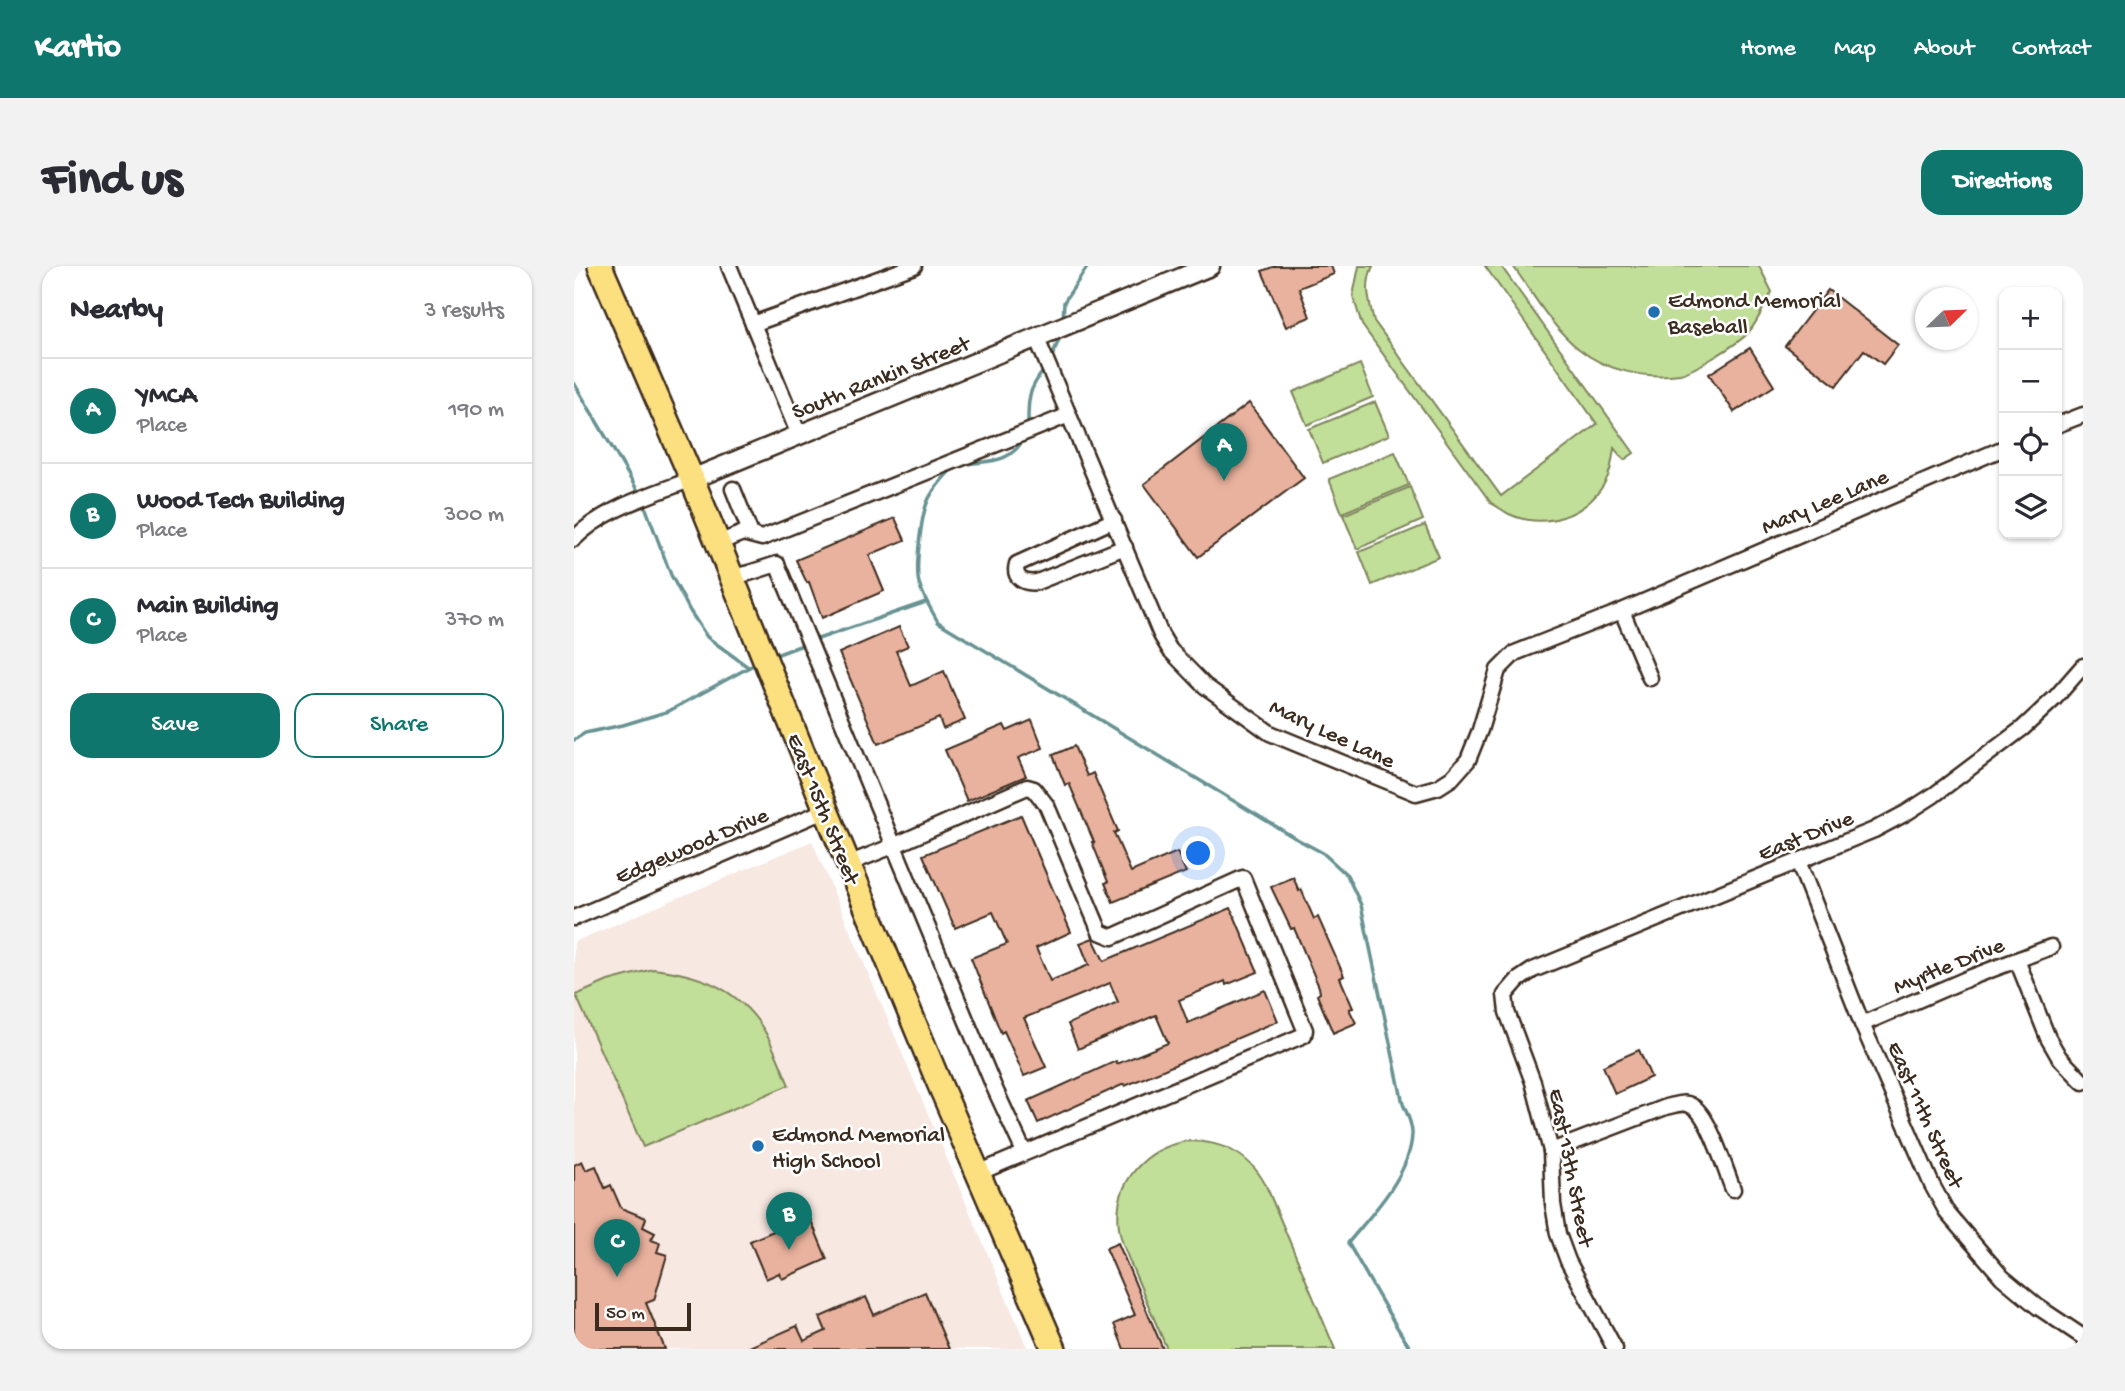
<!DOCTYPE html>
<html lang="en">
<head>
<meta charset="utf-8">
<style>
  body { margin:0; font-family:"Gochi Hand",sans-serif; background:#f2f2f3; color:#2b2b33 }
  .controls { position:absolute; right:21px; top:21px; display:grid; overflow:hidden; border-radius:14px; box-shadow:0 2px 5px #0004 }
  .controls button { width:63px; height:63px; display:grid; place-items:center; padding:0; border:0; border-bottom:2px solid #e1e1e2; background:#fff; color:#2b2b33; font:35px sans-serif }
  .compass { position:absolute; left:1341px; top:21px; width:63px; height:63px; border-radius:50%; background:#fff; box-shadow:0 2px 5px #0004; rotate:67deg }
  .scale { position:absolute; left:21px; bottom:18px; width:96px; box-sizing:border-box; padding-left:7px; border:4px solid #3b2a1e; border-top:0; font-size:19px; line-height:24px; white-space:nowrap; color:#3b2a1e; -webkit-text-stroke:5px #fff; paint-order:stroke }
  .you { position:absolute; left:625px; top:588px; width:24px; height:24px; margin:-18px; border:5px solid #fff; border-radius:50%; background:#1a73e8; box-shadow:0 0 0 10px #1a73e833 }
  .badge { display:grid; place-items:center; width:46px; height:46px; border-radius:50%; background:#0f766e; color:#fff; font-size:23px; font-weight:700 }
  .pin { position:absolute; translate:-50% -58px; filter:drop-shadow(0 2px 4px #0008) }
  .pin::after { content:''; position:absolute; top:37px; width:24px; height:21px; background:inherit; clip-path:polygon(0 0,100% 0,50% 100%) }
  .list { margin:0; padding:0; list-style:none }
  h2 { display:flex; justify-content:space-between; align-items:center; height:91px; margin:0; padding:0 28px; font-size:30px }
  h2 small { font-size:23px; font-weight:400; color:#7c7c81 }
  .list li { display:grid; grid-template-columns:46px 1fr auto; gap:21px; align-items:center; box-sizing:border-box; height:105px; padding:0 28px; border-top:2px solid #e1e1e2 }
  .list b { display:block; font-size:26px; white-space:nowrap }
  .list p { margin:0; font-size:23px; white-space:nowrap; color:#7c7c81 }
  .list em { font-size:23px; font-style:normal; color:#7c7c81 }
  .actions { display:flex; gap:14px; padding:21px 28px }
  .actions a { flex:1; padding:16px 0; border:2px solid #0f766e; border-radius:21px; text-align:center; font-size:24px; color:#0f766e }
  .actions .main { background:#0f766e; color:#fff }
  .icon { flex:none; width:38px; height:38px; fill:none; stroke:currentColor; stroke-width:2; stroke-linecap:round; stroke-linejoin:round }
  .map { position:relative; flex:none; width:1509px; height:1083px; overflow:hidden; border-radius:21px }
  header { display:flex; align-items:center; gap:42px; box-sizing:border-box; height:98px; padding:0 35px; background:#0f766e; color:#fff }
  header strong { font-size:33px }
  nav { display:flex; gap:38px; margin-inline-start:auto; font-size:24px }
  .intro { display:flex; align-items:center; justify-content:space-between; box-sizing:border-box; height:168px; padding:0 42px }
  h1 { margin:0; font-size:49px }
  .button { padding:18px 32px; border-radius:21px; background:#0f766e; color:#fff; font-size:24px; font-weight:700 }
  main { display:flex; gap:42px; padding:0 42px }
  aside { flex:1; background:#fff; border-radius:21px; box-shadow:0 2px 5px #0004 }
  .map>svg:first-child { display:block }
  .built { fill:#f8e8e2 }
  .grass { fill:#c1df98; stroke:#7e845b; stroke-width:2 }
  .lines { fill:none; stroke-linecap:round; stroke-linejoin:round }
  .stream { stroke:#689292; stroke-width:3.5 }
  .building { fill:#e9b29e; stroke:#3b2a1e; stroke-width:2 }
  .minor-casing { stroke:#3b2a1e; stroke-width:19 }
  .tertiary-casing { stroke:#3b2a1e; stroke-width:23 }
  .primary-casing { stroke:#3b2a1e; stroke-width:28 }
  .minor { stroke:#fff; stroke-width:14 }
  .tertiary { stroke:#fff; stroke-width:18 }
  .primary { stroke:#fce080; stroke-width:23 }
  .poi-dot { fill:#1f6fb2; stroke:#fff; stroke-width:2.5 }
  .labels { text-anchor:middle; stroke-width:5; stroke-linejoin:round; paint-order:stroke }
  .poi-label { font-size:23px; fill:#3b2a1e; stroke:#fff; text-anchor:start }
  .street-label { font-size:23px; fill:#3b2a1e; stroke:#fff }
</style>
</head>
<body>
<header>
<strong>Kartio</strong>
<nav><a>Home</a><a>Map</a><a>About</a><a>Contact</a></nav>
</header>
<div class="intro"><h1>Find us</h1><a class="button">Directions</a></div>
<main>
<aside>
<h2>Nearby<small>3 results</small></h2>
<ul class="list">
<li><span class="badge">A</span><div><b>YMCA</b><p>Place</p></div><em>190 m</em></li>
<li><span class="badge">B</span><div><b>Wood Tech Building</b><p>Place</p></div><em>300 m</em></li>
<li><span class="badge">C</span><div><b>Main Building</b><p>Place</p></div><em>370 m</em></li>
</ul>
<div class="actions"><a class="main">Save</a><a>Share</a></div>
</aside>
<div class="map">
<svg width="1509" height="1083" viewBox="0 0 1509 1083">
  <rect width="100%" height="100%" fill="#fff"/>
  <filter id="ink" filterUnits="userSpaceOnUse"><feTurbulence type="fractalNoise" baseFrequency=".0143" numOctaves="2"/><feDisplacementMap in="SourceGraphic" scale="14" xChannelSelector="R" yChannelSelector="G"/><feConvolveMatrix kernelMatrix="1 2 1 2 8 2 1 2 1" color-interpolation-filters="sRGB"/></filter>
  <g filter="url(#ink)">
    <polygon class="built" points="238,575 454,1083 0,1083 0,676"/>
    <g class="grass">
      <path d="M 785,0 L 799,0 C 790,19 795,35 800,55 L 927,230 L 1023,158 L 911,0 L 927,0 L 1060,187 L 1050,194 L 1040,182 C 1038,195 1037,207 1030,218 C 1011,250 970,264 935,248 C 929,245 923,240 917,237 L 788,59 L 779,30 Z"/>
      <path d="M 939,0 L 1185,0 L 1198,26 C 1191,38 1184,56 1174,67 C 1164,78 1120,105 1106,108 C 1072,113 1032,105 1005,83 C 978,62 959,28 939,0 Z"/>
      <polygon points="786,98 799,131 733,159 719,126"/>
      <polygon points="801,136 815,169 749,197 735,163"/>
      <polygon points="821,186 835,219 768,247 755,213"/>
      <polygon points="836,221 849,254 783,283 769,249"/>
      <polygon points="851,259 865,291 798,319 785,286"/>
      <path d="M 79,703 C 125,708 164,722 190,764 C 200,781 207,801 215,819 L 69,881 L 2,729 L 34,715 Z"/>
      <path d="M 614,875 C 650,875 679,890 694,924 L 761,1083 L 593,1083 C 582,1058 572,1033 561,1008 C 555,993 547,978 545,962 C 539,916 571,882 614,875 Z"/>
    </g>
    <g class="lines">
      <g class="stream">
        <polyline points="489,55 490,36 514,0"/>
        <polyline points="476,95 488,66"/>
        <polyline points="0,117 65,227"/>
        <path d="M 454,161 C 454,135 453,125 470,104"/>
        <path d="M 450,172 C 431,208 396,188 375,206 C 368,213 356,228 353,237 C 347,252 341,302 345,317 C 349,331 357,343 364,356 L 721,572 L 749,587 L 773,609 L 787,639 L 829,838 C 833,847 839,859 838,869 C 836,909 798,948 774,977 C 795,1012 814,1049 837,1083"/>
        <polyline points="71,240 97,309 116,345 133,371 174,401"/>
        <polyline points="238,375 352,336"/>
        <polyline points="199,390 231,378"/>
        <polyline points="0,474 11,467 49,459 95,445 183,397"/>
      </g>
    </g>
    <g class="building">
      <polygon points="701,0 757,0 760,8 725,22 736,51 712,61 688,5"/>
      <polygon points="1254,24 1324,79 1309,98 1290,84 1262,120 1211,80"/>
      <polygon points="1176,82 1200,120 1160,146 1135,108"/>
      <polygon points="675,137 730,212 624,291 570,218"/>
      <polygon points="321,252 331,274 295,289 310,325 248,352 235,316 233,317 222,294"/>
      <polygon points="325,361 334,380 322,385 337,420 370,405 391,454 369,463 365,452 304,478 265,387"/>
      <polygon points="458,454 469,482 444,492 452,510 393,535 371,484 430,459 433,465"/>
      <polygon points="500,480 513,510 519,507 544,565 540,567 557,606 603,586 612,606 539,636 531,617 534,616 518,576 520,576 495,517 491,519 479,489"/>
      <polygon points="447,549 497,666 462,682 476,715 515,699 506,677 519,672 530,695 657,642 684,706 652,719 651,715 605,734 614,757 691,724 704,755 551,820 550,818 464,857 454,835 542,795 543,798 594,777 582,749 504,783 494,758 544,736 536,717 450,752 472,801 450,810 430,765 427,767 397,692 433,678 419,646 381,662 349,589"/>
      <polygon points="719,611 725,625 727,623 740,653 744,651 770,710 766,712 779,742 775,743 782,757 759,767 743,729 746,727 745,721 720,662 717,663 697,621"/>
      <polygon points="1065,784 1077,811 1041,828 1029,800"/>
      <polygon points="8,895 12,904 22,900 31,922 37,919 47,942 72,952 69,961 81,967 77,974 86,977 83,986 93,989 80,1034 72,1037 91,1083 0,1083 0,899"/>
      <polygon points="233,945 253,993 208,1013 205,1007 192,1013 176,975 202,964 200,959"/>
      <polygon points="544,977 589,1083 550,1083 540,1058 561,1049 532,982"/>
      <polygon points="351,1026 375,1083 171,1083 223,1060 230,1075 252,1065 246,1051 292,1031 300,1049"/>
    </g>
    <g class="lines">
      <g class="minor-casing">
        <g id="minor">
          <polyline points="155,0 225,169"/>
          <polyline points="179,58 340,0"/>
          <polyline points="463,73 587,369 596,384 631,420 696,467 842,527 864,521 878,512 894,494 906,464 924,404 941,387 1048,345 1430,182"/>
          <polyline points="1483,159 1509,149"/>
          <polyline points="159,223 177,268"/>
          <path d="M 540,254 L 443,298 C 439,312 450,318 463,316 L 551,281"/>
          <path d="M 0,273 C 30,242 78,229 118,213"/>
          <polyline points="144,277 169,267 188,272 495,149"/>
          <polyline points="158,311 175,307 203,298 420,821 450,886"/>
          <polyline points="1048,345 1076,412"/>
          <polyline points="1224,595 1288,758 1358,919 1374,948 1428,1011 1464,1041 1509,1071"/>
          <polyline points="274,598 319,580 453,521 460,523 473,540 526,666 538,671 669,612 731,764 730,769 404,907"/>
          <polyline points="0,652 252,544"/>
          <polyline points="1443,694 1474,772 1485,791 1509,816"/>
          <polyline points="1288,758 1395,712 1477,681"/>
          <path d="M 977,885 L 1092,841 C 1101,839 1110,835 1118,840 C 1135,848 1151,904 1159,923"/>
          <polyline points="1041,1083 994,995 984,968 979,938 977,885 959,816 933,746 931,729 944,714 959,704 1300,564 1332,547 1360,529 1449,462 1481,432 1509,400"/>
        </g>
      </g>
      <g class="tertiary-casing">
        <polyline id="tertiary" points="118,213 636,0"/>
      </g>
      <g class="primary-casing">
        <polyline id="primary" points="26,0 118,213 252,544 365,817 480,1083"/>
      </g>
      <use href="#minor" class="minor"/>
      <use href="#tertiary" class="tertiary"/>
      <use href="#primary" class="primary"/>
    </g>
  </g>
  <g class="poi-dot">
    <circle cx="1080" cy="46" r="7"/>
    <circle cx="184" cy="880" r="7"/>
  </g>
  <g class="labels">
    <g class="poi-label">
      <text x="1094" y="41">Edmond Memorial<tspan x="1094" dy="26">Baseball</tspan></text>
      <text x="198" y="875">Edmond Memorial<tspan x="198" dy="26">High School</tspan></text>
    </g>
    <g class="street-label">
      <text transform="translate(306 110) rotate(-22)" y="8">South Rankin Street</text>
      <text transform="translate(1250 234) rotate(-23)" y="8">Mary Lee Lane</text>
      <text transform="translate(759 466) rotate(25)" y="8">Mary Lee Lane</text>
      <text transform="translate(251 542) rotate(68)" y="8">East 15th Street</text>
      <text transform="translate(1231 568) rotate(-22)" y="8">East Drive</text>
      <text transform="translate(117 578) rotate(-23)" y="8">Edgewood Drive</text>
      <text transform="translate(1374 698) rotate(-22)" y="8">Myrtle Drive</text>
      <text transform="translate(1353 848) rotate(66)" y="8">East 11th Street</text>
      <text transform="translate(999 901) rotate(79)" y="8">East 13th Street</text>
    </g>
  </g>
</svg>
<div class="controls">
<button>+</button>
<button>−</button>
<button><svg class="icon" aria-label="locate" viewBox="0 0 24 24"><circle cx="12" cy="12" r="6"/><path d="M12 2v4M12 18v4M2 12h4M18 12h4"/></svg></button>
<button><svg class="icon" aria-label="layers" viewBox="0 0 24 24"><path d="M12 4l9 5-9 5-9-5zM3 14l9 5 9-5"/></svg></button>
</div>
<svg class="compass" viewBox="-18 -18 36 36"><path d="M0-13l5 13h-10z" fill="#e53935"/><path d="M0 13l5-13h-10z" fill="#7c7c81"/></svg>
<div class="scale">50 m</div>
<div class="you"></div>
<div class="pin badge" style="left:650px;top:215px">A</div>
<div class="pin badge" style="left:215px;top:984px">B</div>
<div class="pin badge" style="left:43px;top:1011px">C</div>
</div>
</main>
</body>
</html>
